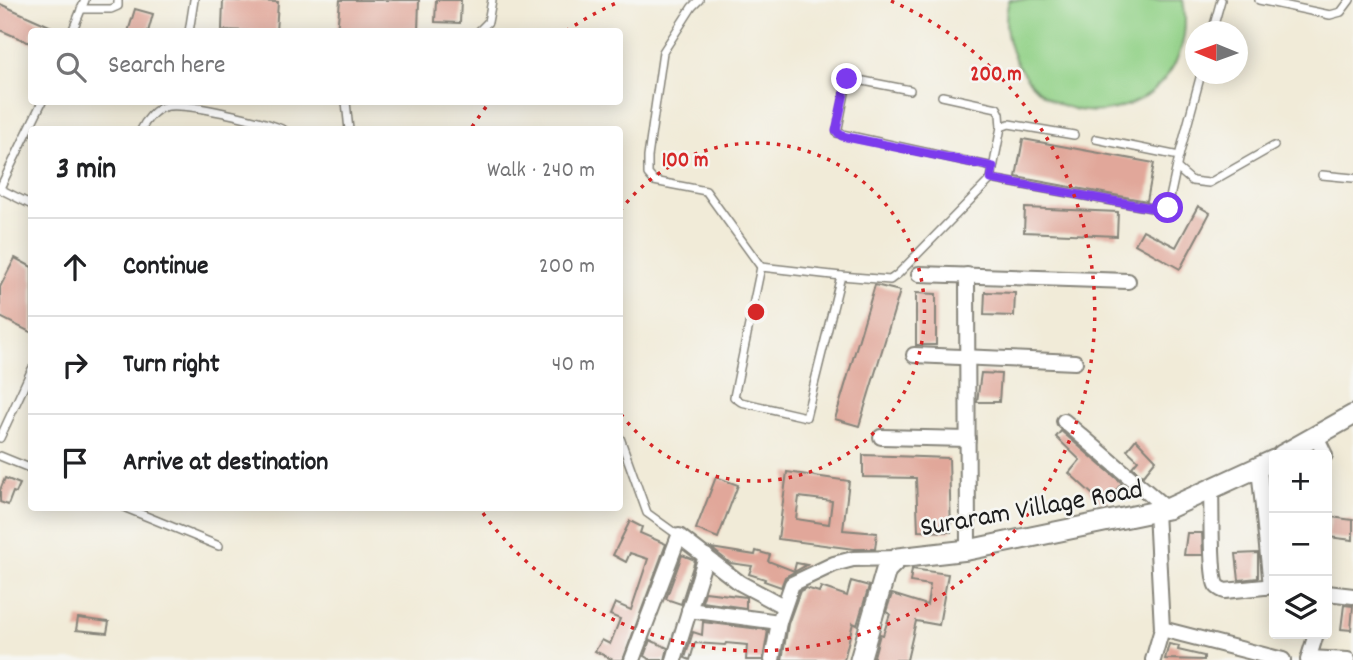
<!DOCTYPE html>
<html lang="en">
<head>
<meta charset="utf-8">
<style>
  body { margin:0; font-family:Dekko,sans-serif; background:#f6f6f6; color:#202124 }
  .controls { position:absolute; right:21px; bottom:21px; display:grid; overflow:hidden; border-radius:7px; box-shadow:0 4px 18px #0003 }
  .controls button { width:63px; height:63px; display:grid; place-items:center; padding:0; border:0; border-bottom:2px solid #e0e0e0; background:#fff; color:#202124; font:35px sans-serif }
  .compass { position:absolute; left:1185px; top:21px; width:63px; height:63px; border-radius:50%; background:#fff; box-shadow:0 4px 18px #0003; rotate:271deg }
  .stop { position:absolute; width:21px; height:21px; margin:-16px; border:5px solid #7c3aed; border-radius:50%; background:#fff }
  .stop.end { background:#7c3aed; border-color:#fff; box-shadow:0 2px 7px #0008 }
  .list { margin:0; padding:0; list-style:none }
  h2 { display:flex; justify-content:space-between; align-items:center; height:91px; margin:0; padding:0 28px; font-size:30px }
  h2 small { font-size:23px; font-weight:400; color:#757577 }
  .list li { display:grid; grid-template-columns:46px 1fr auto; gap:21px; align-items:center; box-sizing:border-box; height:98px; padding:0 28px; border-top:2px solid #e0e0e0 }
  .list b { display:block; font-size:26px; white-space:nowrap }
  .list em { font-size:23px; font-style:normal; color:#757577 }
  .icon { flex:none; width:38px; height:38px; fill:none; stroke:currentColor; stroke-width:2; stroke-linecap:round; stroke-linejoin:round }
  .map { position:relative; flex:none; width:1353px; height:660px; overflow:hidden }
  .search { position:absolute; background:#fff; box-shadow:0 4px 18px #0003; left:28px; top:28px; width:595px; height:77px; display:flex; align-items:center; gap:18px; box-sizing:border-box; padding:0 24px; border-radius:7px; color:#757577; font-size:26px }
  .panel { position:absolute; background:#fff; box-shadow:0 4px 18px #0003; left:28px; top:126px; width:595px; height:385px; border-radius:7px }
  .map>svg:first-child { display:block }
  .green { fill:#92d187; stroke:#577652; stroke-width:2 }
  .building { fill:#e1a79a; fill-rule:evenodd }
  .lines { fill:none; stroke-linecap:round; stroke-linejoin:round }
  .lane-casing { stroke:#86847a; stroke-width:10 }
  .street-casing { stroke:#86847a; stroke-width:18 }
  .secondary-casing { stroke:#86847a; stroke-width:23 }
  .lane { stroke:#fff; stroke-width:7 }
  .street { stroke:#fff; stroke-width:14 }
  .secondary { stroke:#fff; stroke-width:19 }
  .route { stroke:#7c3aed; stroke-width:9 }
  .ring { fill:none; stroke:#d62828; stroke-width:3.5; stroke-dasharray:3.5 7 }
  .labels { text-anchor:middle; stroke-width:5; stroke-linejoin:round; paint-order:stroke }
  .street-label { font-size:28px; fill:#1c1c1c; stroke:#f6f6f2 }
  .centre { fill:#d62828; stroke:#f6f6f2; stroke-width:3.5 }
  .ring-label { font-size:21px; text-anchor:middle; font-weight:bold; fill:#d62828; stroke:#f6f6f2; stroke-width:5; stroke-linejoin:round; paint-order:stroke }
</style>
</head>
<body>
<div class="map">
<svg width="1353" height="660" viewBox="0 0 1353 660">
  <rect width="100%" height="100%" fill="#f6f6f2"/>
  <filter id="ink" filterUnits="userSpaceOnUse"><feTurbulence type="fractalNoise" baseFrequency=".0143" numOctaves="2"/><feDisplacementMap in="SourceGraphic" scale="14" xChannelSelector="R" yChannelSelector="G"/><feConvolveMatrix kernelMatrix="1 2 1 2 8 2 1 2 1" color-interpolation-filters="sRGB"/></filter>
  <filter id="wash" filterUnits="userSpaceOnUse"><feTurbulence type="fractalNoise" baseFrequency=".00686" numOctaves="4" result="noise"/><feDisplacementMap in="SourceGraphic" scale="28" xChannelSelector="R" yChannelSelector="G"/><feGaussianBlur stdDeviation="1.57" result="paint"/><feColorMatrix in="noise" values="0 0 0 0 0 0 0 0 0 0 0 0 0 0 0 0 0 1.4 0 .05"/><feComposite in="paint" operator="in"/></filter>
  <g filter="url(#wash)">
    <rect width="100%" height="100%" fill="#f1ebd8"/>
    <path class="green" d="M 1009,0 L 1183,0 C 1204,111 1054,158 1012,52 C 1006,36 1004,17 1009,0 Z"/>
    <g id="blocks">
      <g class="building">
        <polygon points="223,0 278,2 276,32 222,30"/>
        <polygon points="340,0 419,0 418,32 337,32"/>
        <polygon points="436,0 461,0 460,23 435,22"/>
        <polygon points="0,4 63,32 32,32 32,44 0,30"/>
        <polygon points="135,9 153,14 148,32 128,32"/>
        <polygon points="1023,139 1154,163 1147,201 1016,177"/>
        <polygon points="1198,206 1210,213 1180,269 1135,244 1143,230 1176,247"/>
        <polygon points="1025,208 1118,212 1117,236 1024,232"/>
        <polygon points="15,258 32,267 32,333 0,317 0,287"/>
        <polygon points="875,285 900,291 859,426 835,419"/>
        <polygon points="985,292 1015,293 1014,316 984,315"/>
        <polygon points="916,293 936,294 936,345 916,345"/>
        <polygon points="981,373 1001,374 999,402 977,402"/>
        <polygon points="1061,431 1122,483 1104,505 1069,473 1080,460 1056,437"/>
        <polygon points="1136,439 1156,460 1143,476 1132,467 1138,460 1127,450"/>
        <polygon points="863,455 949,458 951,532 918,531 916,478 863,477"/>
        <path d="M 787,472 L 849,481 L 843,530 L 877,533 L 875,549 L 854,549 L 778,539 ZM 799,497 L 832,501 L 829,524 L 796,519 Z"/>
        <polygon points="716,477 738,485 718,538 696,529"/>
        <polygon points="5,478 20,484 16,493 13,492 8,505 0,502 0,490"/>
        <polygon points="1331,517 1353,520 1353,540 1328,537"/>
        <polygon points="630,521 642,527 640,533 666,544 623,660 613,660 595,651 602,640 610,644 620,619 610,615 615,603 631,610 648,559 630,553 626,562 613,555"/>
        <polygon points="1187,533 1202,533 1203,555 1184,555"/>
        <polygon points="711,548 755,555 756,551 770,555 768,561 794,571 796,563 807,565 785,577 781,587 764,581 765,579 749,574 752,566 730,563"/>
        <polygon points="1258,553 1258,578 1239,580 1236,554"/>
        <polygon points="682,555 695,560 681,604 666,599"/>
        <polygon points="912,569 948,574 939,625 916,621 907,660 873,660 880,634 883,635 890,614 886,612 892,594 927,605 930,585 910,582"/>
        <polygon points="851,581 869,586 857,625 853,623 844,660 782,660 788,624 800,591 806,588 819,592 821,587 847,596"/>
        <polygon points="705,592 746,597 746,608 702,602"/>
        <polygon points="1344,605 1353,606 1351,630 1341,629"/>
        <polygon points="78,618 109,622 107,633 76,630"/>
        <polygon points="703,622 768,630 763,660 746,660 747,645 726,643 725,645 695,643 690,660 685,658 693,632 702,635"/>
        <polygon points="650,640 668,648 665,660 651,660 644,656"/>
        <polygon points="1169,644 1179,646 1178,650 1204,656 1204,660 1165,659"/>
      </g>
    </g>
  </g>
  <g filter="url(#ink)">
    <use href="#blocks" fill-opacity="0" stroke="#86847a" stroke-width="2"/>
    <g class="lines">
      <g class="lane-casing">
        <g id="lane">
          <polyline points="699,0 692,7 663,52 648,157 648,174 654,181 706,191 761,267 841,276"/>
          <polyline points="1259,0 1330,15 1341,12 1350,0"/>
          <polyline points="81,9 111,9 118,6 118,0"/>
          <polyline points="72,32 85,0"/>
          <polyline points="189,32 194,0"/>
          <polyline points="478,32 488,22 492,0"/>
          <polyline points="1212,32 1221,0"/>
          <polyline points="910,90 848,78 837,133 993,167"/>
          <polyline points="942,96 997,108 1000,114 1001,127"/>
          <polyline points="346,102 349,130"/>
          <path d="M 141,130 C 145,121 155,109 164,107 C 183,101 265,121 284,130"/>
          <polyline points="1179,156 1201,74"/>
          <polyline points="1177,168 1192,181 1209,183 1274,146"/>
          <polyline points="1322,175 1353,178"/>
          <polyline points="991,179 1163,210 1168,207 1179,156 1096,139"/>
          <polyline points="0,188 42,102"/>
          <polyline points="0,189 32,205"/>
          <polyline points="761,267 734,397 741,402 806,417 841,276 890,280 898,274 991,179 1001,127 1009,124 1074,135"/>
          <polyline points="0,438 32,369"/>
          <polyline points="620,438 647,513 679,536"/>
          <polyline points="0,456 32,469"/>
          <polyline points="126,508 219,546"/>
        </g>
      </g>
      <g class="street-casing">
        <g id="street">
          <polyline points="919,274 1128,281"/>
          <polyline points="967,275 968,550"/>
          <polyline points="914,355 1075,362"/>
          <polyline points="1064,421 1167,509"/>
          <polyline points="1316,436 1325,455"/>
          <polyline points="881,437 968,439"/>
          <polyline points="1259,468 1271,586"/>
          <path d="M 1211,490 C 1212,509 1210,570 1216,585 C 1219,589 1220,589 1225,591 L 1274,586"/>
          <polyline points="1327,593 1353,596"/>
          <polyline points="689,610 779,622"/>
          <polyline points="1162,629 1283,660"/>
          <polyline points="1309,658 1348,660"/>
          <polyline points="632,660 679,536 740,583 783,606"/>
          <polyline points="674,660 706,556"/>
          <polyline points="772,660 779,622 792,584 834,564 853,559 898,558"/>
          <polyline points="1153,660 1162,629 1156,511"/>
          <polyline points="1308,660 1316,634"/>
        </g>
      </g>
      <g class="secondary-casing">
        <g id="secondary">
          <polyline points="1282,455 1353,415"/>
          <polyline points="860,660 886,570 898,558 968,550 1167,509 1274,460"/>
        </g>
      </g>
      <use href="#lane" class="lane"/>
      <use href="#street" class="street"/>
      <use href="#secondary" class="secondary"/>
    </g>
  </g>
  <g class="lines" filter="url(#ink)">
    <polyline class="route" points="847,79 836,131 842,136 993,167 991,179 1163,210 1168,208"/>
  </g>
  <g class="ring">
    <path d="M620 211A169 169 0 1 1 620 413"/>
    <path d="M472 127A339 339 0 0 1 489 103M566 31A339 339 0 0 1 621 1M891 1A339 339 0 1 1 480 509"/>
  </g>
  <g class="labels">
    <g class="street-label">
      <text transform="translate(1031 506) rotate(-10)" y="10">Suraram Village Road</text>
    </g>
  </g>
  <circle cx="756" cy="312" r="10" class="centre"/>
  <g class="ring-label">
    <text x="996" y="80">200 m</text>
    <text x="685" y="166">100 m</text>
  </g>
</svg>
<div class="controls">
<button>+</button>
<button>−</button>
<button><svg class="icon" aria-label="layers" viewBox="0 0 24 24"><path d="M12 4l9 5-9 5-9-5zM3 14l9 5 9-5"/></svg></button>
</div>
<svg class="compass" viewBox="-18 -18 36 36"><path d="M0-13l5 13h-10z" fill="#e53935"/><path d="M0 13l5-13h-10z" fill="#757577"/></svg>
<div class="stop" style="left:1168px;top:208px"></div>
<div class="stop end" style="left:847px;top:79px"></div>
<div class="search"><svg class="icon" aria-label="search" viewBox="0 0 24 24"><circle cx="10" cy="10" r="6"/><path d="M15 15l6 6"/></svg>Search here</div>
<section class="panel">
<h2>3 min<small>Walk · 240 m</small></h2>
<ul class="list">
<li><svg class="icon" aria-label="ahead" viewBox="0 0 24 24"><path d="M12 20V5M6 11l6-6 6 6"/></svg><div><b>Continue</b></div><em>200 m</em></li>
<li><svg class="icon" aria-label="right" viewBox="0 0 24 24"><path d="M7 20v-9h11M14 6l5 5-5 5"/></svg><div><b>Turn right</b></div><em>40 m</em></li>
<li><svg class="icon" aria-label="arrive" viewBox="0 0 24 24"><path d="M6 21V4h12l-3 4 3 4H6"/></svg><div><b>Arrive at destination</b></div></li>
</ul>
</section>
</div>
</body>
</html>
